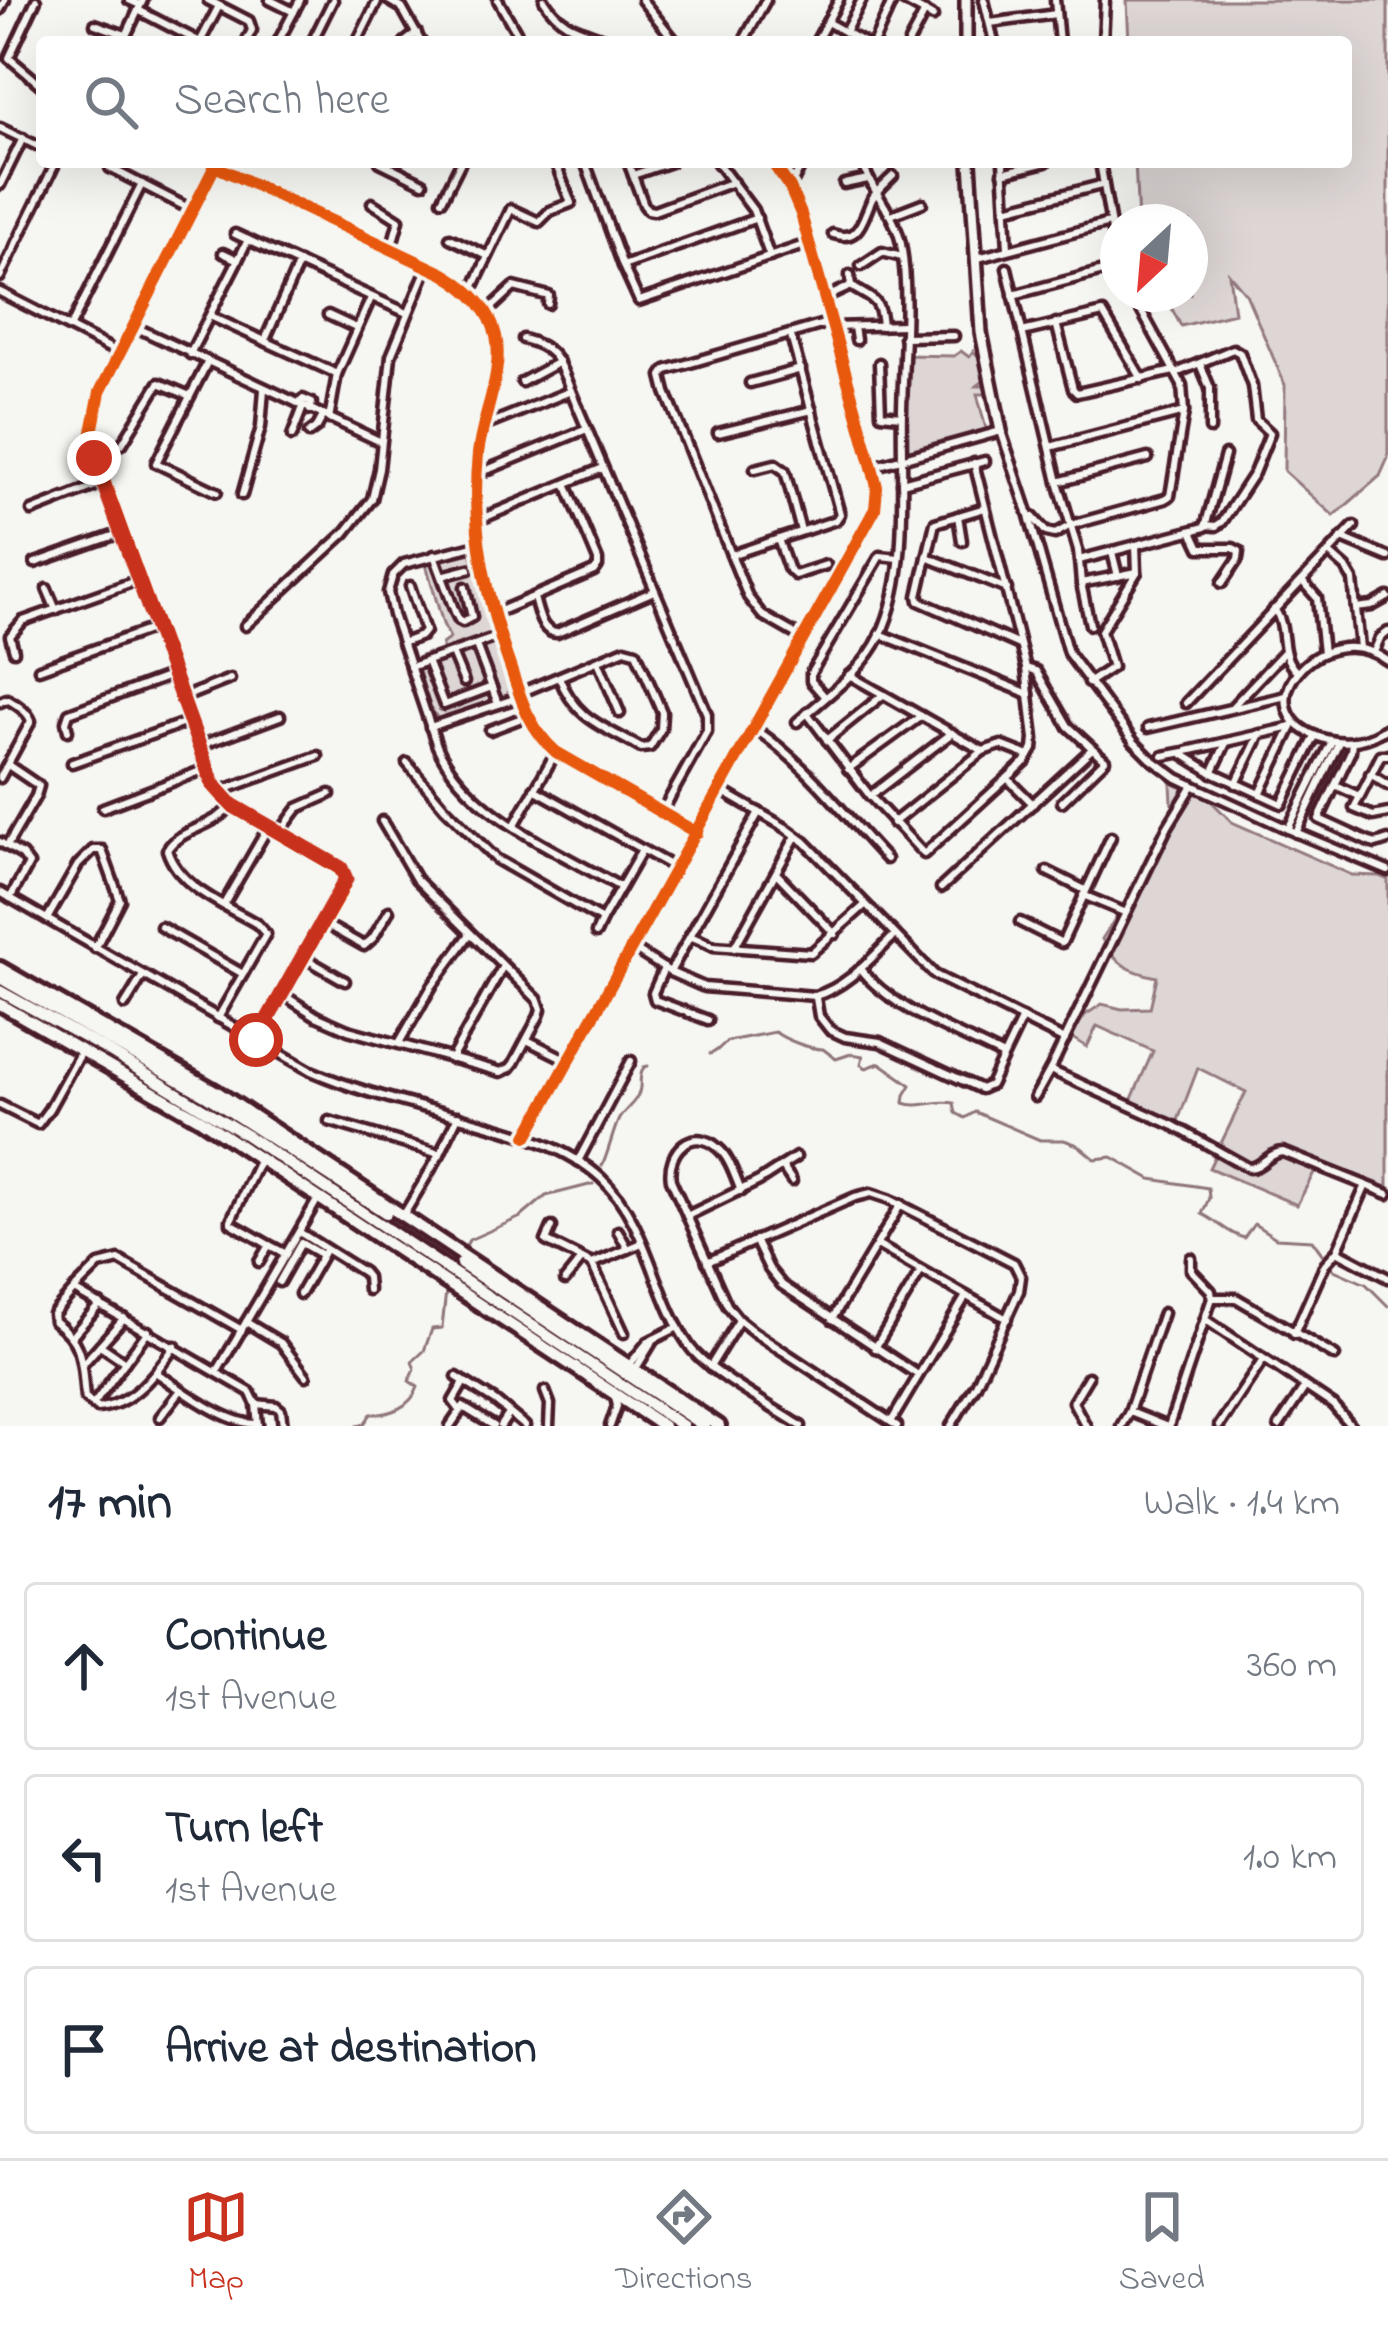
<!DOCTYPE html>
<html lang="en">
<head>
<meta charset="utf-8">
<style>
  body { margin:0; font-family:"Indie Flower",sans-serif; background:#f6f6f7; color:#1f2937 }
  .compass { position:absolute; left:1100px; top:204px; width:108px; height:108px; border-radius:50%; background:#fff; box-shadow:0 12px 48px #0002; rotate:206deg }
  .stop { position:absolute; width:36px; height:36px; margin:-27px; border:9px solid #c8321e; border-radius:50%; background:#fff }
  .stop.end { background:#c8321e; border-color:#fff; box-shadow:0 3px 12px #0008 }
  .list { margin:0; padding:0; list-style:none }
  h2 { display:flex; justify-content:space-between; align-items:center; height:156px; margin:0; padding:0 48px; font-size:51px }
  h2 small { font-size:39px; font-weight:400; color:#747a83 }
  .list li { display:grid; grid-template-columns:78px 1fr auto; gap:36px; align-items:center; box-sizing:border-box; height:168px; margin:0 24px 24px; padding:0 24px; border:3px solid #e0e1e3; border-radius:12px }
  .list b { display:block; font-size:45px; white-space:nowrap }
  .list p { margin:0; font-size:39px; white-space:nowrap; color:#747a83 }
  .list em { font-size:39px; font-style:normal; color:#747a83 }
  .icon { flex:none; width:66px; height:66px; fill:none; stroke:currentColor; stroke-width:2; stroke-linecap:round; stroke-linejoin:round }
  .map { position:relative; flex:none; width:1388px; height:1426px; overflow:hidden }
  .search { position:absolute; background:#fff; box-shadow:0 12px 48px #0002; left:36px; right:36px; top:36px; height:132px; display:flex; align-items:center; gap:30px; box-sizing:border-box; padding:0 42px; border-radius:12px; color:#747a83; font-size:45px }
  .sheet { height:732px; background:#fff }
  nav { display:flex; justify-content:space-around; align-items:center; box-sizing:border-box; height:168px; border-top:3px solid #e0e1e3; background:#fff; font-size:33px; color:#747a83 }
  nav a { display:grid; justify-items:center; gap:6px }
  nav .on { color:#c8321e }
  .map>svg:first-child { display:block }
  .green { fill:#ddd6d5; stroke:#947a80; stroke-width:3 }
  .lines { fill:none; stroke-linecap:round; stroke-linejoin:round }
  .stream { stroke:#8e747a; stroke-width:3 }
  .minor-casing { stroke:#4a1f2b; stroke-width:15 }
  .major-casing { stroke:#4a1f2b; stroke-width:18 }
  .highway-casing { stroke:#4a1f2b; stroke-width:20 }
  .minor { stroke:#f6f6f2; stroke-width:6 }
  .major { stroke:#f6f6f2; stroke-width:9 }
  .highway { stroke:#f6f6f2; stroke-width:10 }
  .cycleway-casing { stroke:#f6f6f2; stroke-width:20 }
  .cycleway { stroke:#e8590c; stroke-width:12 }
  .route { stroke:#c8321e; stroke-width:15 }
</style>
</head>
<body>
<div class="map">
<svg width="1388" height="1426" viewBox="0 0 1388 1426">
  <rect width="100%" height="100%" fill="#f6f6f2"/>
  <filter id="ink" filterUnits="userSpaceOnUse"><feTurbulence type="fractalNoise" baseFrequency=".00833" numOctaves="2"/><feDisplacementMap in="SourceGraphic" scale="24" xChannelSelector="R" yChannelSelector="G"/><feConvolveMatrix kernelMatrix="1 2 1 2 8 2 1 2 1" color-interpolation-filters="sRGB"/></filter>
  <g filter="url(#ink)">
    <g class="green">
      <polygon points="1127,0 1388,0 1388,458 1380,476 1334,516 1284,471 1285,385 1246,294 1229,274 1234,313 1181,326 1164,294 1190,294 1190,222 1138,222 1135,162 1346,162 1346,42 1129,42"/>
      <polygon points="961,351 969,357 973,351 982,360 985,380 977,386 987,386 989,394 977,394 986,429 905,451 907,355 954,356"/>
      <polygon points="471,553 510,689 506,697 438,719 430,707 416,662 420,660 419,657 428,653 431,655 442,651 442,644 450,638 443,624 426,564"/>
      <path d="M 1171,783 L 1208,798 L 1232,822 L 1352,875 L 1379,876 L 1388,880 L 1388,1195 L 1318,1165 L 1297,1205 L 1209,1168 L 1246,1092 L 1198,1068 L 1177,1123 L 1131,1101 L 1153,1051 L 1097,1026 L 1087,1047 L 1071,1037 L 1085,1015 L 1102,1004 L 1122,1009 L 1150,1008 L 1157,977 C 1131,972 1114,964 1102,939 L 1185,809 L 1172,803 Z"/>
    </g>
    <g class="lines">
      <g class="stream">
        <path d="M 710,1054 C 719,1051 721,1045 728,1041 L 775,1032 C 786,1040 809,1049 823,1049 L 836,1059 L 851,1054 L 863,1056 L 861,1064 L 866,1068 L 880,1063 L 911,1085 L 905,1095 L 904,1103 C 920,1109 937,1099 954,1103 L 956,1113 L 965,1118 L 975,1112 L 1040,1140 L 1064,1140 L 1078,1145 L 1095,1159 L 1112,1157 L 1151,1179 L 1208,1188 L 1209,1198 L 1202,1214 C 1217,1221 1229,1234 1244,1238 L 1254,1224 L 1276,1238 L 1312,1240 L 1334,1270 L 1366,1284 L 1388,1306"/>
        <path d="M 602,1166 C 608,1154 614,1128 619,1119 C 624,1110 634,1104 638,1095 C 643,1084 637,1078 644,1067 L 648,1066"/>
        <polyline points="465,1248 469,1240 521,1217 546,1196 593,1184"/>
        <path d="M 357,1426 L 364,1424 L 371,1414 C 390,1415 411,1407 418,1387 L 409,1381 L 415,1369 L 412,1362 L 424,1351 L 432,1329 L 442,1328 L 446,1291"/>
      </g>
      <g class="minor-casing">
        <g id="minor">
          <polyline points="36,0 9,58 42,86"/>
          <polyline points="129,0 140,5"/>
          <polyline points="208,0 249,21 252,30 246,42"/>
          <polyline points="270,0 294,12"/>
          <polyline points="388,0 402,8 421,42"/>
          <polyline points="498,0 522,42"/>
          <path d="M 544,0 C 564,31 584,29 614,42"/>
          <polyline points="642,0 676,42"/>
          <polyline points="902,0 933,17"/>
          <polyline points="984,0 994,42"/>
          <polyline points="1055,0 1059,42"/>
          <polyline points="0,10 5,0"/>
          <polyline points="138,10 200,42"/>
          <polyline points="827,22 863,42"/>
          <polyline points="990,23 1056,14"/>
          <polyline points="95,24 126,35"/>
          <polyline points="845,32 862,0"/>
          <polyline points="123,42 143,0"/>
          <polyline points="200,42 219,6"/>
          <polyline points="278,42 300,0"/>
          <polyline points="312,42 333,0"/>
          <polyline points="357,42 378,0"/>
          <polyline points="405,42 417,33"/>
          <polyline points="743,42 766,0"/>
          <polyline points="816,42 839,0"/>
          <polyline points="874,42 893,0"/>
          <polyline points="909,42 925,12"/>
          <polyline points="1103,42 1105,0"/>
          <polyline points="0,128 42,148"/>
          <path d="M 217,162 L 100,392 L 90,442 L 213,784 L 232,805 L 331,863 C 346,872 348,878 340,894 L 255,1040"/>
          <polyline points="380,162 423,183"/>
          <polyline points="585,162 623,266 639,301 810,243"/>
          <polyline points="628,162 644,205 648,210 654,211 733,182"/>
          <polyline points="717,162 753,210 770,257"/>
          <polyline points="1003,162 1008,248"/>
          <polyline points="1100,162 1118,266"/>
          <path d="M 215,166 L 444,274 C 468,288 490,307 496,336 C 504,373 482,417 478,454 C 470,530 487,601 512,672 C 522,703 531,730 556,752 L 697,833"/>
          <polyline points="110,168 192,210"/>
          <polyline points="1003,173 1046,162"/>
          <polyline points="633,175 671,162"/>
          <polyline points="844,184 868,179"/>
          <polyline points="0,185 23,138"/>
          <polyline points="790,188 803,162"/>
          <polyline points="442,200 461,162"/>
          <polyline points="372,203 399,220 391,249"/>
          <polyline points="511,209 539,222 550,211 571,203 555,162"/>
          <polyline points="1006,209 1101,185"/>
          <polyline points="891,215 922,203"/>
          <polyline points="235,234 407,313"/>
          <path d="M 833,234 C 860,243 862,220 872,199 C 877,190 886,183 893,176"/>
          <polyline points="450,238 488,256"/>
          <polyline points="223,253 238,260"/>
          <polyline points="978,258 1109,223"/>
          <polyline points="623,266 757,218"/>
          <polyline points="861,266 882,252 902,257"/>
          <polyline points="1007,268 1058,482 1078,550 1081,583 1137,572"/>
          <polyline points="0,277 56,162"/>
          <path d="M 851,286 C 871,300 880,296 882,326"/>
          <polyline points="0,292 119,353"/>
          <polyline points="471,292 511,209"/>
          <polyline points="1013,295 1118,267"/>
          <polyline points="825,298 851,286 850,275"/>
          <polyline points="487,312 514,287 549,296 548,304"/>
          <polyline points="328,315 356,328"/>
          <polyline points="210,316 337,374"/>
          <polyline points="1056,323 1073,389 1077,393 1174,371"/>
          <polyline points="133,326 379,441"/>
          <polyline points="833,327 904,325"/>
          <polyline points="854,327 856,340"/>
          <polyline points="70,328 142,184"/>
          <polyline points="1022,332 1103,313 1142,379"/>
          <polyline points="904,337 954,336"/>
          <path d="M 523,339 C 557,348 558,361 571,391"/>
          <polyline points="265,340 299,263"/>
          <polyline points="190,354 248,240"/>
          <polyline points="207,363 156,463 217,492"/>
          <polyline points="879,363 881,414 901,416"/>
          <polyline points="1200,364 1210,388 1210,429"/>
          <polyline points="1176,373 1233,349 1240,353 1252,386 1256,420 1270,433 1254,473 1222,522 1216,526 1206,525"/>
          <polyline points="522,382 559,362"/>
          <polyline points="750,383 801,369"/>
          <polyline points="298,404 303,399 312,403 310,410"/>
          <polyline points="329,419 337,374 371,298"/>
          <polyline points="484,426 571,391 707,714 707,731 662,812"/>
          <polyline points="309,433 317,427 323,416"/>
          <polyline points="718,433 812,410"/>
          <polyline points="292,436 303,407"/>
          <polyline points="122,444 159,383 190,396"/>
          <polyline points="1050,447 1184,412"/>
          <polyline points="872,467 1001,431 1027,509 1068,653 1134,742 1150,758 1177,778 1288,829 1388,871"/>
          <polyline points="755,469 775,464 785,471 801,531"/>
          <polyline points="477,474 587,429"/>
          <polyline points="1058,482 1148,458"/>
          <polyline points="902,483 985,461"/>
          <polyline points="242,495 261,427 264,389"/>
          <polyline points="985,508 935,523 918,596 919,601 1019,645"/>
          <polyline points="32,511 103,483"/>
          <polyline points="958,516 962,541"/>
          <polyline points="1033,517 1046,532 1055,534 1071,525 1165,499 1170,496 1184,412 1182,385 1132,294"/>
          <polyline points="476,521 603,468"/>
          <polyline points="1192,531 1200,548 1233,548 1239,551 1238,559 1222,583"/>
          <polyline points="1342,538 1388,557"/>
          <polyline points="778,539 788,568 795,575 826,565"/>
          <path d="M 477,545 L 404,564 L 393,575 L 388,592 L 393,615 L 437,746 C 467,814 558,851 620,887"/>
          <polyline points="1112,552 1118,576"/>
          <polyline points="1329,553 1346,568 1353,580 1360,648"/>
          <polyline points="434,555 455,612 459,620 463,622 472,617 465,587"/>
          <polyline points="731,555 836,520 840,514 791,336"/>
          <polyline points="927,557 1007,589"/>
          <polyline points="1079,560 1205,527 1225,455"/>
          <polyline points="35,563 121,533"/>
          <polyline points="442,576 469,569"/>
          <polyline points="1302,581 1317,598 1323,653"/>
          <polyline points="1081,583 1090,625"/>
          <polyline points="47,589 56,610"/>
          <path d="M 534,598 C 538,611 541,633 557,633 L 654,591"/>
          <polyline points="1356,608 1372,606 1388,597"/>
          <path d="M 1274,609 C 1289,628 1277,653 1296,671"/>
          <polyline points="493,614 594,571 598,566 598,560 566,484"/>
          <polyline points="245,626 345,533 372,499 379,469 391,356 428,266"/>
          <polyline points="880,634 1029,694"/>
          <polyline points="804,639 762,615 748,597 666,392 662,376 666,370 831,322"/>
          <polyline points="402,643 421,636 425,631 410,586"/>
          <polyline points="476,645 498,704"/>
          <polyline points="14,651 10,636 23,621 138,580"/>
          <polyline points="1374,652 1380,638 1388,632"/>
          <polyline points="452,653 464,682"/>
          <polyline points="427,661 444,705 492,687"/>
          <polyline points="598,661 620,713"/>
          <path d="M 1388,661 C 1320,612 1236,714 1325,739 C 1347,745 1370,741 1388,727"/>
          <polyline points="410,667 491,639"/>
          <polyline points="1026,668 1036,671 1068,726 1105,760 1062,802"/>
          <polyline points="39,669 154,628"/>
          <polyline points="849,675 983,751 1001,745 1029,756"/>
          <polyline points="1088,683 1112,667 1101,631 1137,572 1136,545"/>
          <path d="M 520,693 L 625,649 L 636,652 L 662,712 L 661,729 L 650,747 L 641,748 C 603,726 576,720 559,677"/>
          <polyline points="825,697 811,681 811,673 880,556 899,558"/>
          <polyline points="182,698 230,679"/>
          <path d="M 0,702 L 7,699 C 16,704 28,712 31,721 L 0,778"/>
          <polyline points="1186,703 1354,526"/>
          <polyline points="1233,706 1284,652"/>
          <polyline points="807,713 870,796 924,854 1026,761 1033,749 1034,739 1026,668 974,463"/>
          <path d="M 797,722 C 823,699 857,675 875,645 C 912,582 900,481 902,410 C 903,360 910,292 901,244 C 895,213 871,192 862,162"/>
          <polyline points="430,727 520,697"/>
          <polyline points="1292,727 1187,751 1184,755 1208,770 1282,804 1315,736"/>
          <polyline points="1148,728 1286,696"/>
          <path d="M 755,729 C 807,764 843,814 886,859"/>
          <polyline points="490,730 527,716"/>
          <polyline points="68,731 66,722 69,713 172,675"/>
          <polyline points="827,740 883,695"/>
          <polyline points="1352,741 1351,751 1319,819 1369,842 1376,844 1388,840"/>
          <polyline points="199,746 280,716"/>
          <polyline points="1388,755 1381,755 1354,808 1373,816 1388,813"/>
          <polyline points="1163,756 1184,752"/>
          <polyline points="72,763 190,721"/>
          <polyline points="407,763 445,808 496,859 602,920 642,850"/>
          <polyline points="848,769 921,716"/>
          <polyline points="1212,773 1226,743"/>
          <polyline points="1370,774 1388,785"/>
          <polyline points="1008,779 1033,804"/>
          <polyline points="1236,784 1260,734"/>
          <path d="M 1193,785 L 1167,828 L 1050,1070 L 1174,1126 L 1249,1168 C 1262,1168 1269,1152 1283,1152 L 1388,1194"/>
          <polyline points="1335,785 1359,796"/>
          <polyline points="534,789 677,869"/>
          <polyline points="722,791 786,828 805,842 935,975 1065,1040"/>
          <polyline points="218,792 318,756"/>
          <polyline points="1260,794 1293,725"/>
          <polyline points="870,796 952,733"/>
          <polyline points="103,808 206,769"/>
          <polyline points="893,823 983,751"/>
          <polyline points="514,826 556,752"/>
          <polyline points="1288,829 1332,741"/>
          <polyline points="280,832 298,808 330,794"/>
          <polyline points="1296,833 1338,744"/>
          <polyline points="0,842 22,855 29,864 10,898"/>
          <polyline points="7,846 36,796 39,786 8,765"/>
          <polyline points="1047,871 1085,890"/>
          <polyline points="776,873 835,934"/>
          <polyline points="941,888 1092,749"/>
          <path d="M 0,892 L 311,1071 C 364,1094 422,1106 477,1122 C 520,1134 567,1147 601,1178 C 648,1222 654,1296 690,1347 C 707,1371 774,1408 801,1426"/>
          <polyline points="1083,895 1124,912"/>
          <polyline points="224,904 269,826"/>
          <polyline points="47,919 78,865 93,850 102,850 120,900 95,948"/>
          <polyline points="1020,922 1062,943 1111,837"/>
          <polyline points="323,923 364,946 373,938 389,911"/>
          <polyline points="161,927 243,974"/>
          <polyline points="596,933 602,920"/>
          <polyline points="690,936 713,946 811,953 865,905"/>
          <path d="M 632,948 L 670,972 L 704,987 L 815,996 C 848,987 871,958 895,935"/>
          <polyline points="734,948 796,836"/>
          <polyline points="303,957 345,981"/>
          <polyline points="664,968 653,993 655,1000 708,1020"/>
          <path d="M 860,969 C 893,1010 956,1032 1003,1056"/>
          <polyline points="670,972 759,812"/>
          <polyline points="282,994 316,1016 348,1030 501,1072 510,1068 514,1063 539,1016 541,1009 538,1000 416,879 382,821"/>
          <polyline points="816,998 819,1016 830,1030 845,1037 880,1042 981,1089 990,1085 1022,1018"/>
          <polyline points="125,1005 142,977"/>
          <path d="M 218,1018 L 266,934 L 257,924 C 225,905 179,888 167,850 C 180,828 212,829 232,805"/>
          <polyline points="527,1040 569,1061"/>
          <polyline points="399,1043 432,986 470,934"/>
          <polyline points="451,1059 503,966"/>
          <polyline points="1035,1097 1050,1070"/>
          <polyline points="0,1105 38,1124 49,1109 80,1053"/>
          <polyline points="329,1121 440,1154"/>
          <polyline points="527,1136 875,509 877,487 872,467 801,214 790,188 772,162"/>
          <polyline points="259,1161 231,1220 231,1223 269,1245"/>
          <polyline points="578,1161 631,1061"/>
          <polyline points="782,1166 792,1181"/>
          <path d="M 741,1191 C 735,1177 730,1158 718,1148 C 693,1125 666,1151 671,1180 L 727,1305 L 739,1320 L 754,1332 L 897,1426"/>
          <polyline points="403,1216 440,1154 458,1116"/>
          <polyline points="687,1216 759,1181 796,1157"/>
          <polyline points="552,1227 546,1241 592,1264 624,1333"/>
          <polyline points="618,1231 628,1249"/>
          <polyline points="299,1232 363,1272 367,1277 368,1290"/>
          <polyline points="755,1240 769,1269 782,1285 918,1375"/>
          <polyline points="877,1245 1007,1319"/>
          <polyline points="1337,1251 1366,1185"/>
          <polyline points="259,1262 269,1245 286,1254"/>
          <polyline points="707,1262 855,1197 871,1193 889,1199 1014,1263 1021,1277 1019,1291 976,1385 951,1426"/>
          <polyline points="592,1264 642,1243"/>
          <polyline points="565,1280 582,1259"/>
          <polyline points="279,1282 301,1243 322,1255"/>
          <polyline points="74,1290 99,1265 119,1260 242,1330"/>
          <polyline points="300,1294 324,1252"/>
          <polyline points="1212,1298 1236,1298 1335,1356"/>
          <polyline points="832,1319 901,1204"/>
          <polyline points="1206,1320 1333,1405 1351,1426"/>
          <polyline points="246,1322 281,1343 306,1376"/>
          <polyline points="1294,1334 1325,1264 1337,1251 1388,1278"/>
          <polyline points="72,1336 100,1304"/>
          <polyline points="100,1345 125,1362"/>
          <path d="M 175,1346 C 156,1373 132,1406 97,1408 L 85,1398 C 81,1362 85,1344 54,1321 L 53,1314 L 74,1290 L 250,1392 L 256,1404 L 258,1426"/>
          <polyline points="875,1348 921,1271"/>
          <polyline points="83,1364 124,1318"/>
          <polyline points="630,1364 648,1342 678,1327"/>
          <polyline points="710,1367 739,1320"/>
          <polyline points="218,1370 319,1197"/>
          <polyline points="635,1370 654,1339"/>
          <path d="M 157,1373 C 181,1390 228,1425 258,1424"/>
          <polyline points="457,1377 495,1401 525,1426"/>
          <polyline points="545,1391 550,1404 549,1426"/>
          <polyline points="256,1404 276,1406 281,1410 283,1426"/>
          <polyline points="93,1405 148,1331"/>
          <polyline points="459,1409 453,1401 464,1382"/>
          <polyline points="1130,1412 1165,1426"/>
          <polyline points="160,1417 181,1390"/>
          <polyline points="891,1422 966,1296"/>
          <polyline points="450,1426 463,1407 494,1426"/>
          <polyline points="501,1426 509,1414"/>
          <polyline points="610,1426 617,1406 615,1397"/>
          <polyline points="1086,1426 1073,1402 1088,1377"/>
          <polyline points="1121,1426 1129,1412 1163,1313"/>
          <polyline points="1169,1426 1212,1298 1211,1291 1191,1270 1191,1258"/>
          <polyline points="1219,1426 1263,1360"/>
          <polyline points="1279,1426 1305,1387"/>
        </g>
      </g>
      <g class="major-casing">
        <g id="major">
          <polyline points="966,0 966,42"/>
          <polyline points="970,162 981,332 1001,431"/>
        </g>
      </g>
      <g class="highway-casing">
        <g id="highway">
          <polyline points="0,968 217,1092 719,1426"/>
          <polyline points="0,978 208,1097 386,1213"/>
          <polyline points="0,991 103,1048 246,1135 683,1426"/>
          <polyline points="0,1004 200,1119 663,1426"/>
          <polyline points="461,1264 704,1426"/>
        </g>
      </g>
      <use href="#minor" class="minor"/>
      <use href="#major" class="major"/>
      <use href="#highway" class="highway"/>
      <g class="cycleway-casing">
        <g id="cycleway">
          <path d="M 217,162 L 100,392 L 90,442 L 213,784 L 232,805 L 331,863 C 346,872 348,878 340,894 L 255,1040"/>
          <path d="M 215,166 L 444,274 C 468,288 490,307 496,336 C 504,373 482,417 478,454 C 470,530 487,601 512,672 C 522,703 531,730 556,752 L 697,833"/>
          <polyline points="527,1136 875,509 877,487 872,467 801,214 790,188 772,162"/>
        </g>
      </g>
      <use href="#cycleway" class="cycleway"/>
    </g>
  </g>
  <g class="lines" filter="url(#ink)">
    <polyline class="route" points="94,458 213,784 232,805 341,868 346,879 256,1040"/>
  </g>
</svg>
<svg class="compass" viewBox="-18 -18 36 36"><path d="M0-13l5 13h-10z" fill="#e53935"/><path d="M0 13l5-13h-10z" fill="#747a83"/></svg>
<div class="stop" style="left:256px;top:1040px"></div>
<div class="stop end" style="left:94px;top:458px"></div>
<div class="search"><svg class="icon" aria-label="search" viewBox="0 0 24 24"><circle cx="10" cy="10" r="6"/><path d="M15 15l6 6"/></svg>Search here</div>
</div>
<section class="sheet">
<h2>17 min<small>Walk · 1.4 km</small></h2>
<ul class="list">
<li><svg class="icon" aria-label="ahead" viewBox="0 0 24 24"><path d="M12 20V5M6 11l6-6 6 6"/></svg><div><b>Continue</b><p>1st Avenue</p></div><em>360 m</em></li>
<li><svg class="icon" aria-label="left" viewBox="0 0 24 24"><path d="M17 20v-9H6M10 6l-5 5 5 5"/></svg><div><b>Turn left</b><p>1st Avenue</p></div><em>1.0 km</em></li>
<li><svg class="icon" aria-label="arrive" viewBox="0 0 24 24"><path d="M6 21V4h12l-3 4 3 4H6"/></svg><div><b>Arrive at destination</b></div></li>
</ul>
</section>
<nav>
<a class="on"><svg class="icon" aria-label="map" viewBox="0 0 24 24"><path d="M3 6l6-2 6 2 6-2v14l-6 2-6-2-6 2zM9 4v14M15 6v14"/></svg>Map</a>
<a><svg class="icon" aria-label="directions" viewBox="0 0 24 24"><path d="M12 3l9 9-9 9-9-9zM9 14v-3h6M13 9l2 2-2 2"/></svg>Directions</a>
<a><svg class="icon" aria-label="saved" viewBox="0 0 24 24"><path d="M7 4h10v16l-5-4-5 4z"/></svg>Saved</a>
</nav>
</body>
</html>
